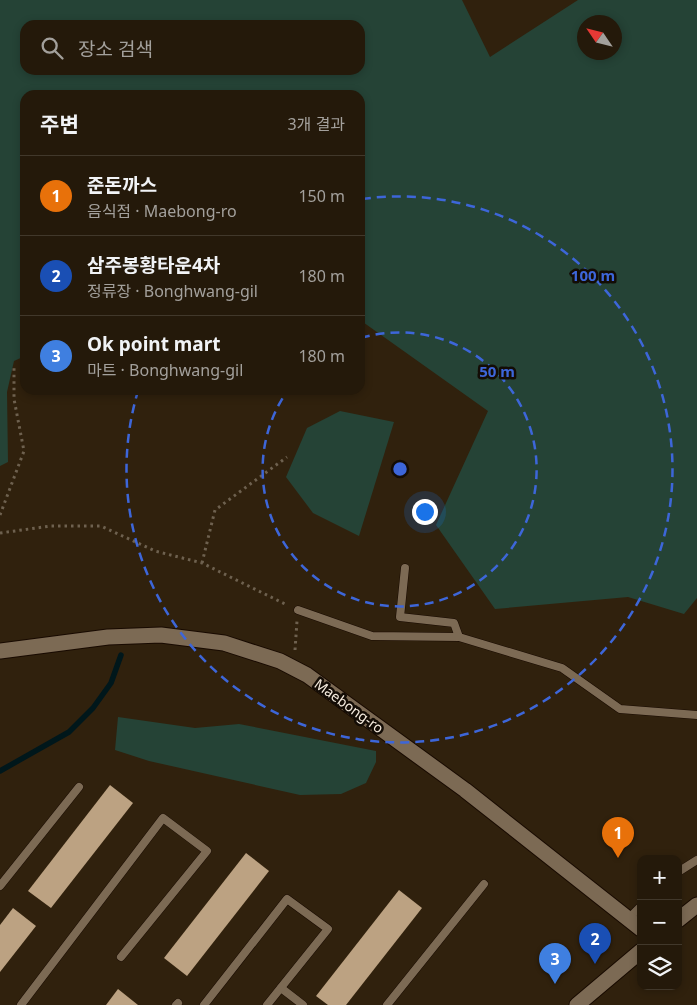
<!DOCTYPE html>
<html lang="ko">
<head>
<meta charset="utf-8">
<style>
  body { margin:0; font-family:"Noto Sans","Noto Sans KR",sans-serif; background:#302618; color:#f1f3f6 }
  .controls { position:absolute; right:15px; bottom:15px; display:grid; overflow:hidden; border-radius:10px; box-shadow:0 2px 8px #0003 }
  .controls button { width:45px; height:45px; display:grid; place-items:center; padding:0; border:0; border-bottom:1px solid #41382b; background:#24190a; color:#f1f3f6; font:25px sans-serif }
  .compass { position:absolute; left:577px; top:15px; width:45px; height:45px; border-radius:50%; background:#24190a; box-shadow:0 2px 8px #0003; rotate:305deg }
  .you { position:absolute; left:424px; top:511px; width:18px; height:18px; margin:-12px; border:4px solid #fff; border-radius:50%; background:#1a73e8; box-shadow:0 0 0 8px #1a73e833 }
  .badge { display:grid; place-items:center; width:32px; height:32px; border-radius:50%; background:#d93025; color:#fff; font-size:16px; font-weight:700 }
  .pin { position:absolute; translate:-50% -41px; filter:drop-shadow(0 1px 2px #0008) }
  .pin::after { content:''; position:absolute; top:26px; width:18px; height:15px; background:inherit; clip-path:polygon(0 0,100% 0,50% 100%) }
  .list { margin:0; padding:0; list-style:none }
  h2 { display:flex; justify-content:space-between; align-items:center; height:65px; margin:0; padding:0 20px; font-size:21px }
  h2 small { font-size:16px; font-weight:400; color:#a3a09c }
  .list li { display:grid; grid-template-columns:32px 1fr auto; gap:15px; align-items:center; box-sizing:border-box; height:80px; padding:0 20px; border-top:1px solid #41382b }
  .list b { display:block; font-size:19px; white-space:nowrap }
  .list p { margin:0; font-size:16px; white-space:nowrap; color:#a3a09c }
  .list em { font-size:16px; font-style:normal; color:#a3a09c }
  .icon { flex:none; width:28px; height:28px; fill:none; stroke:currentColor; stroke-width:2; stroke-linecap:round; stroke-linejoin:round }
  .map { position:relative; flex:none; width:697px; height:1005px; overflow:hidden }
  .search { position:absolute; background:#24190a; box-shadow:0 2px 8px #0003; left:20px; top:20px; width:345px; height:55px; display:flex; align-items:center; gap:12px; box-sizing:border-box; padding:0 18px; border-radius:15px; color:#a3a09c; font-size:19px }
  .panel { position:absolute; background:#24190a; box-shadow:0 2px 8px #0003; left:20px; top:90px; width:345px; height:305px; border-radius:15px }
  .map>svg:first-child { display:block }
  .green { fill:#254336; fill-rule:evenodd }
  .lines { fill:none; stroke-linecap:round; stroke-linejoin:round }
  .stream { stroke:#00171b; stroke-width:5.5 }
  .building { fill:#bca282 }
  .service-casing { stroke:#180a00; stroke-width:9 }
  .minor-casing { stroke:#180a00; stroke-width:17 }
  .path { stroke:#6e614f; stroke-width:3; stroke-dasharray:2.5 4; stroke-linecap:butt }
  .service { stroke:#7c6a54; stroke-width:8 }
  .minor { stroke:#7c6a54; stroke-width:15 }
  .ring { fill:none; stroke:#3d66d9; stroke-width:2.5; stroke-dasharray:9 6 }
  .labels { text-anchor:middle; stroke-width:5; stroke-linejoin:round; paint-order:stroke }
  .street-label { font-size:14px; fill:#f5ebde; stroke:#130c05 }
  .centre { fill:#3d66d9; stroke:#130c05; stroke-width:2.5 }
  .ring-label { font-size:15px; text-anchor:middle; font-weight:bold; fill:#3d66d9; stroke:#130c05; stroke-width:5; stroke-linejoin:round; paint-order:stroke }
</style>
</head>
<body>
<div class="map">
<svg width="697" height="1005" viewBox="0 0 697 1005">
  <rect width="100%" height="100%" fill="#30210d"/>
  <g class="green">
    <path d="M 0,0 L 462,0 L 490,57 L 578,0 L 697,0 L 697,598 L 684,614 L 628,597 L 495,609 L 436,525 L 488,411 L 360,320 L 360,95 L 25,95 L 25,356 L 14,361 L 7,392 L 8,462 L 0,466 ZM 584,22 L 614,22 L 614,52 L 584,52 ZM 25,25 L 360,25 L 360,70 L 25,70 Z"/>
    <polygon points="340,411 394,422 359,536 313,513 286,477 307,428"/>
    <polygon points="118,717 195,728 239,724 376,751 376,762 366,783 341,794 300,795 149,761 115,750"/>
  </g>
  <g class="lines">
    <polyline class="stream" points="0,771 69,732 93,708 111,683 121,655"/>
  </g>
  <g class="building">
    <polygon points="110,785 133,803 51,908 28,891"/>
    <polygon points="246,853 269,871 187,976 164,958"/>
    <polygon points="399,890 422,908 346,1005 328,1005 316,996"/>
    <polygon points="13,908 36,926 0,972 0,925"/>
    <polygon points="118,989 138,1005 106,1005"/>
  </g>
  <g class="lines">
    <g class="service-casing">
      <g id="service">
        <polyline points="405,568 400,617 454,623 459,637"/>
        <polyline points="298,610 372,636 459,637 562,668 620,709 697,715"/>
        <polyline points="678,872 697,860"/>
        <polyline points="0,886 79,787"/>
        <polyline points="628,919 641,906"/>
        <polyline points="281,988 303,1005"/>
        <polyline points="21,1005 163,818 207,851 121,957"/>
        <polyline points="176,1005 178,1003"/>
        <polyline points="204,1005 287,899 328,929 267,1005"/>
        <polyline points="387,1005 484,884"/>
      </g>
    </g>
    <g class="minor-casing">
      <g id="minor">
        <polyline points="0,651 108,637 161,635 224,643 280,661 307,675 465,790 641,929"/>
        <polyline points="678,920 697,905"/>
        <polyline points="577,1005 641,951"/>
      </g>
    </g>
    <g class="path">
      <polyline points="0,515 24,451 14,399 14,368"/>
      <polyline points="0,533 51,526 101,526 155,551 202,563 287,605"/>
      <polyline points="202,563 215,510 287,457"/>
      <polyline points="295,650 297,621"/>
    </g>
    <use href="#service" class="service"/>
    <use href="#minor" class="minor"/>
  </g>
  <g class="ring">
    <path d="M361 338A137 137 0 1 1 288 390"/>
    <path d="M362 199A273 273 0 1 1 138 391"/>
  </g>
  <g class="labels">
    <g class="street-label">
      <text transform="translate(349 706) rotate(36)" y="5">Maebong-ro</text>
    </g>
  </g>
  <circle cx="400" cy="469" r="8" class="centre"/>
  <g class="ring-label">
    <text x="593" y="281">100 m</text>
    <text x="497" y="377">50 m</text>
  </g>
</svg>
<div class="controls">
<button>+</button>
<button>−</button>
<button><svg class="icon" aria-label="layers" viewBox="0 0 24 24"><path d="M12 4l9 5-9 5-9-5zM3 14l9 5 9-5"/></svg></button>
</div>
<svg class="compass" viewBox="-18 -18 36 36"><path d="M0-13l5 13h-10z" fill="#e53935"/><path d="M0 13l5-13h-10z" fill="#a3a09c"/></svg>
<div class="you"></div>
<div class="pin badge" style="left:618px;top:858px;background:#e8710a">1</div>
<div class="pin badge" style="left:595px;top:964px;background:#1a4fb4">2</div>
<div class="pin badge" style="left:555px;top:984px;background:#3f7fe0">3</div>
<div class="search"><svg class="icon" aria-label="search" viewBox="0 0 24 24"><circle cx="10" cy="10" r="6"/><path d="M15 15l6 6"/></svg>장소 검색</div>
<section class="panel">
<h2>주변<small>3개 결과</small></h2>
<ul class="list">
<li><span class="badge" style="background:#e8710a">1</span><div><b>준돈까스</b><p>음식점 · Maebong-ro</p></div><em>150 m</em></li>
<li><span class="badge" style="background:#1a4fb4">2</span><div><b>삼주봉황타운4차</b><p>정류장 · Bonghwang-gil</p></div><em>180 m</em></li>
<li><span class="badge" style="background:#3f7fe0">3</span><div><b>Ok point mart</b><p>마트 · Bonghwang-gil</p></div><em>180 m</em></li>
</ul>
</section>
</div>
</body>
</html>
